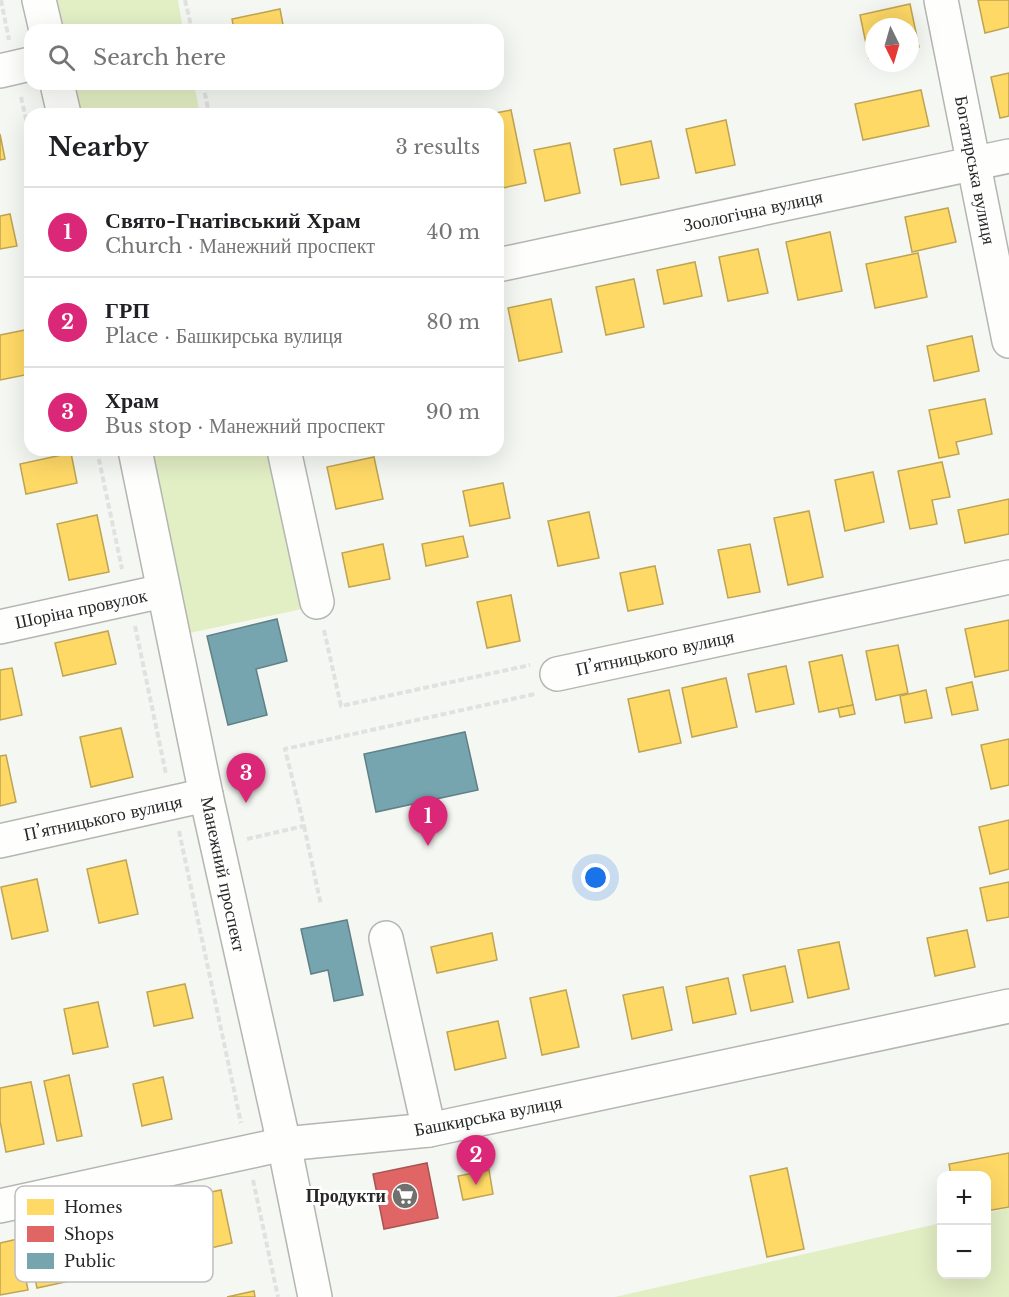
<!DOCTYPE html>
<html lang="en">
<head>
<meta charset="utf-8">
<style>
  body { margin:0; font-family:"Libre Baskerville",serif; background:#f2f2f2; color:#202124 }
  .controls { position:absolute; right:18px; bottom:18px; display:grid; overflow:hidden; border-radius:12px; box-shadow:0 6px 24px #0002 }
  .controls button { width:54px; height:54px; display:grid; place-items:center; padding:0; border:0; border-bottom:2px solid #e0e0e0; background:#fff; color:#202124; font:30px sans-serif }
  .compass { position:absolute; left:865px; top:18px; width:54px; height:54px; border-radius:50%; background:#fff; box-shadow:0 6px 24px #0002; rotate:175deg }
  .you { position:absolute; left:596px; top:878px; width:21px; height:21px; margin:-15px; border:4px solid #fff; border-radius:50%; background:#1a73e8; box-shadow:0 0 0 9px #1a73e833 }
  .badge { display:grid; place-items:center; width:39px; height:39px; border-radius:50%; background:#db2777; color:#fff; font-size:20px; font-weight:700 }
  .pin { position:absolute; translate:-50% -50px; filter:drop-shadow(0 2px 3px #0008) }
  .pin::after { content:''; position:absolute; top:32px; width:21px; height:18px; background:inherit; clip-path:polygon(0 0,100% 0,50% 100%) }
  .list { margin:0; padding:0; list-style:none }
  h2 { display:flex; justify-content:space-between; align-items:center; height:78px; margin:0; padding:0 24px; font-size:26px }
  h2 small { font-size:20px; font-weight:400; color:#757577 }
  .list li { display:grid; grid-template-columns:39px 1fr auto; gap:18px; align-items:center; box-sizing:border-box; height:90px; padding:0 24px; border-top:2px solid #e0e0e0 }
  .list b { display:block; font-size:22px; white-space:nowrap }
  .list p { margin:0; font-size:20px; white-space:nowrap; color:#757577 }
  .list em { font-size:20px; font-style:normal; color:#757577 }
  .icon { flex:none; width:33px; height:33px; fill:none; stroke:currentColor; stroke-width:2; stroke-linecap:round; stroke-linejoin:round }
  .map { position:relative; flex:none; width:1009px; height:1297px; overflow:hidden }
  .search { position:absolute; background:#fff; box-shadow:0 6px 24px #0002; left:24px; top:24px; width:480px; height:66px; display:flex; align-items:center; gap:15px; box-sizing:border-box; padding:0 21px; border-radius:18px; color:#757577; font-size:22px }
  .panel { position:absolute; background:#fff; box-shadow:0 6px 24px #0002; left:24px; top:108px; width:480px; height:348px; border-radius:18px }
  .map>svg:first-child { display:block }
  .green { fill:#e2eec4 }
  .homes { fill:#ffd966; stroke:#bea453; stroke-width:1.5 }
  .shops { fill:#e06666; stroke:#a95453; stroke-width:1.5 }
  .public { fill:#76a5af; stroke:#5f8086; stroke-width:1.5 }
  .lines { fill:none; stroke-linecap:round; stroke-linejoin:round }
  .minor-casing { stroke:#b4b6b2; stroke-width:36 }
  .path { stroke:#e1e1e0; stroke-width:4; stroke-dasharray:6 3; stroke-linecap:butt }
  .minor { stroke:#fefefd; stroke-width:33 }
  .labels { text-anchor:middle; stroke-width:6; stroke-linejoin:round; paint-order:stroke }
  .street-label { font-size:18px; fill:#282927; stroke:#fff }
  .poi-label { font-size:18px; font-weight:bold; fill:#282927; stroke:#fff; text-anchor:end }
  .key { fill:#fff; stroke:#bebfbe; stroke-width:1.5 }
  .key-label { font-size:16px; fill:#282927 }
</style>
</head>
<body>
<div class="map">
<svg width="1009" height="1297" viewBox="0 0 1009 1297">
  <rect width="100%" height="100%" fill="#f5f7f2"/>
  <g class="green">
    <polygon points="54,0 178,0 183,30 60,30"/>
    <polygon points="71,84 194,84 200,114 77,114"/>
    <polygon points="147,450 267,450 286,506 307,608 185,634"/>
    <polygon points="1009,1208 1009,1297 615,1297 941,1223 942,1274 986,1274 987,1213"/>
  </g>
  <g class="homes">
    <polygon points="978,0 1009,0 1009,27 985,33"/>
    <polygon points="910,4 919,47 910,49 910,27 874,27 874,57 869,58 860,15"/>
    <polygon points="280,9 284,30 234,30 232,19"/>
    <polygon points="1009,73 1009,116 1000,118 991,77"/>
    <polygon points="921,90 929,126 863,140 855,104"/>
    <polygon points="511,110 526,183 498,189 498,114 490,114"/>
    <polygon points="726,120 735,165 696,173 686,129"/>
    <polygon points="0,134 5,159 0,160"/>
    <polygon points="651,141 659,178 621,185 614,149"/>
    <polygon points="570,143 580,193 545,201 534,150"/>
    <polygon points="948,208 956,242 912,252 905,217"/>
    <polygon points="10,214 17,246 0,249 0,216"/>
    <polygon points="830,232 842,291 798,300 786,242"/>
    <polygon points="758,249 768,293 728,301 719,257"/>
    <polygon points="918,253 927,297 875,308 866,264"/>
    <polygon points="695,262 702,296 664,304 657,270"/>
    <polygon points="634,279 644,327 606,335 596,287"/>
    <polygon points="551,299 562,352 519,361 508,308"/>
    <polygon points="30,329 30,374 0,380 0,335"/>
    <polygon points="972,336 979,371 934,381 927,346"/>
    <polygon points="985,399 992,434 956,442 959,454 939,458 929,410"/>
    <polygon points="71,453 77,483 26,494 20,464"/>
    <polygon points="374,457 383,499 336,509 327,467"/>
    <polygon points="942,462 950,497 932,500 937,524 910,529 898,471"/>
    <polygon points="873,472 884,522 845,531 835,480"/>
    <polygon points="503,483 510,518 470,526 463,491"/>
    <polygon points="1009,499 1009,534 965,543 958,510"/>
    <polygon points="809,511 823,577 788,585 774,518"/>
    <polygon points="589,512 599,558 558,566 548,521"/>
    <polygon points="97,515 109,572 69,580 57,524"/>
    <polygon points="463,536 468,557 426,566 422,544"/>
    <polygon points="383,544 390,579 349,587 342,553"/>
    <polygon points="750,544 760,592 728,598 718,550"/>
    <polygon points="655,566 663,604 628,611 620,573"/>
    <polygon points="511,595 520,641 487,648 477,602"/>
    <polygon points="1009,620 1009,670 975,677 965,629"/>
    <polygon points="108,631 116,664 63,676 55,643"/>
    <polygon points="898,645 908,693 876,700 866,651"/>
    <polygon points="842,655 853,705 819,712 809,662"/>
    <polygon points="786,666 794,704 756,712 748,674"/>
    <polygon points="12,668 22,715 0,720 0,670"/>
    <polygon points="726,678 737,727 692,737 682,688"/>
    <polygon points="972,682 978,710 952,715 946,688"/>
    <polygon points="669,690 681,743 639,752 628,699"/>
    <polygon points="926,690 932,718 905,723 900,696"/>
    <polygon points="853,705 855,714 840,717 838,708"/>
    <polygon points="121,728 133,777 91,787 80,737"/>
    <polygon points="1009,739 1009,785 991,789 981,745"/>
    <polygon points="6,755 16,802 0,806 0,756"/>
    <polygon points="1009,820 1009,869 990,874 979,827"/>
    <polygon points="126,860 138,914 99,923 87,869"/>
    <polygon points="37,879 48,931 12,939 1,887"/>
    <polygon points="1009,882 1009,917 987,921 980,888"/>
    <polygon points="967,930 975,967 935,976 927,938"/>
    <polygon points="492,933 497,960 437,973 431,947"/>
    <polygon points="839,942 849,989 808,998 798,950"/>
    <polygon points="785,966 793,1002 751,1011 743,975"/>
    <polygon points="728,978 736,1014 693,1023 686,987"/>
    <polygon points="185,984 193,1018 154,1026 147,992"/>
    <polygon points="663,987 672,1030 632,1039 623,995"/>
    <polygon points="566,990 579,1047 542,1055 530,998"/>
    <polygon points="98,1002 108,1047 73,1054 64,1009"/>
    <polygon points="498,1021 506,1058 455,1070 447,1032"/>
    <polygon points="69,1075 82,1136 57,1141 44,1081"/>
    <polygon points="163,1077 172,1119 142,1126 133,1084"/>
    <polygon points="31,1082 44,1144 6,1152 0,1121 0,1088"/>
    <polygon points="1009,1153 1009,1207 986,1211 986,1176 951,1176 949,1164"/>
    <polygon points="787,1168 804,1249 767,1257 750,1176"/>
    <polygon points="489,1170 493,1194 463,1200 458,1176"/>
    <polygon points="221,1190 232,1243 198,1251 187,1197"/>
    <polygon points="59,1228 70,1281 37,1288 26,1235"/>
    <polygon points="18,1239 28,1290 0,1295 0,1243"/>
    <polygon points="254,1291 255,1297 227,1297"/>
  </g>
  <polygon class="shops" points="427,1163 438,1218 384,1229 373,1174"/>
  <g class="public">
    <polygon points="277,619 287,661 256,669 267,715 228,725 207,636"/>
    <polygon points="465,732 478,790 376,812 364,754"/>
    <polygon points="347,920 363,995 334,1001 328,970 311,974 301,929"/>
  </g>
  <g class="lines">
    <g class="minor-casing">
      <g id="minor">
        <polyline points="39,0 46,30"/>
        <polyline points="941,0 1009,341"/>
        <polyline points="0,71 30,64"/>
        <polyline points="57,84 64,114"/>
        <polyline points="498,265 1009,156"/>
        <polyline points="135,450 206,795 284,1144 315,1297"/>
        <polyline points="284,450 317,602"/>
        <polyline points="0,627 163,591"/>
        <polyline points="557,674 1009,577"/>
        <polyline points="0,841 206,795"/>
        <polyline points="386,938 429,1130"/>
        <polyline points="0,1206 284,1144 429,1130 1009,1006"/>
      </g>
    </g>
    <g class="path">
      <polyline points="1,0 9,40"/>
      <polyline points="185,0 192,30"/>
      <polyline points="203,84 209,114"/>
      <polyline points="21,97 30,137"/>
      <polyline points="97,450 122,569"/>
      <polyline points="135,626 166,774"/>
      <polyline points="324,630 341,706 530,665"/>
      <polyline points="304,826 321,905"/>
      <polyline points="179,831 241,1123"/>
      <polyline points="247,839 304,826 285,749 535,694"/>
      <polyline points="253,1180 278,1297"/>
    </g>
    <use href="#minor" class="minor"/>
  </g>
  <defs>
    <g id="supermarket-disc" transform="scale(1.35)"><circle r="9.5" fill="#70716e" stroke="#fff"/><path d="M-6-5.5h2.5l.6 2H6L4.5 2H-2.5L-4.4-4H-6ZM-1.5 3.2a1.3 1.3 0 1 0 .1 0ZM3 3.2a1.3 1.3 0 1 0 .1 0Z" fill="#fff"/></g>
  </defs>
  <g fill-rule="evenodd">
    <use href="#supermarket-disc" x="405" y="1196"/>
  </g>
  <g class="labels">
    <g class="street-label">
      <text transform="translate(975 170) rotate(79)" y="6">Богатирська вулиця</text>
      <text transform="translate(753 211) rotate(-12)" y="6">Зоологічна вулиця</text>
      <text transform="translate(81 609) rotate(-12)" y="6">Шоріна провулок</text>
      <text transform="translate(655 653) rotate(-12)" y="6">П’ятницького вулиця</text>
      <text transform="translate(103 818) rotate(-12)" y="6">П’ятницького вулиця</text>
      <text transform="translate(223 874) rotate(78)" y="6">Манежний проспект</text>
      <text transform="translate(488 1116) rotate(-11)" y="6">Башкирська вулиця</text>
    </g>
    <g class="poi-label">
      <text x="386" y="1202">Продукти</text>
    </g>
  </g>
  <rect x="15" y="1186" width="198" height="96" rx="9" class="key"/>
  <rect x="27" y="1199" width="27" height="16" fill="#ffd966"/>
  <rect x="27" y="1226" width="27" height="16" fill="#e06666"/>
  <rect x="27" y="1253" width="27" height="16" fill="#76a5af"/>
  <g class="key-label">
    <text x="64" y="1213">Homes</text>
    <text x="64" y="1240">Shops</text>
    <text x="64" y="1267">Public</text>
  </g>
</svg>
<div class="controls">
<button>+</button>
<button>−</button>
</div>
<svg class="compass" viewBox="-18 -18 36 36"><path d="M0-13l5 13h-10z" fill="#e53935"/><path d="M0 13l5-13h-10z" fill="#757577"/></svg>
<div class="you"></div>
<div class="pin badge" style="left:428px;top:846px">1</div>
<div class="pin badge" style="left:476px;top:1185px">2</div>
<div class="pin badge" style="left:246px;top:803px">3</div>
<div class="search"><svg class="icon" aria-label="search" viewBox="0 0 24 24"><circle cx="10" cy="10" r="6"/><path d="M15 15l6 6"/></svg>Search here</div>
<section class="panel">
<h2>Nearby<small>3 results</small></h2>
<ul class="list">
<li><span class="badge">1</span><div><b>Свято-Гнатівський Храм</b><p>Church · Манежний проспект</p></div><em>40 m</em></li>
<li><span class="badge">2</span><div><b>ГРП</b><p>Place · Башкирська вулиця</p></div><em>80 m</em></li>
<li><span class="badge">3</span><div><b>Храм</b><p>Bus stop · Манежний проспект</p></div><em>90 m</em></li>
</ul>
</section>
</div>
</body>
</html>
